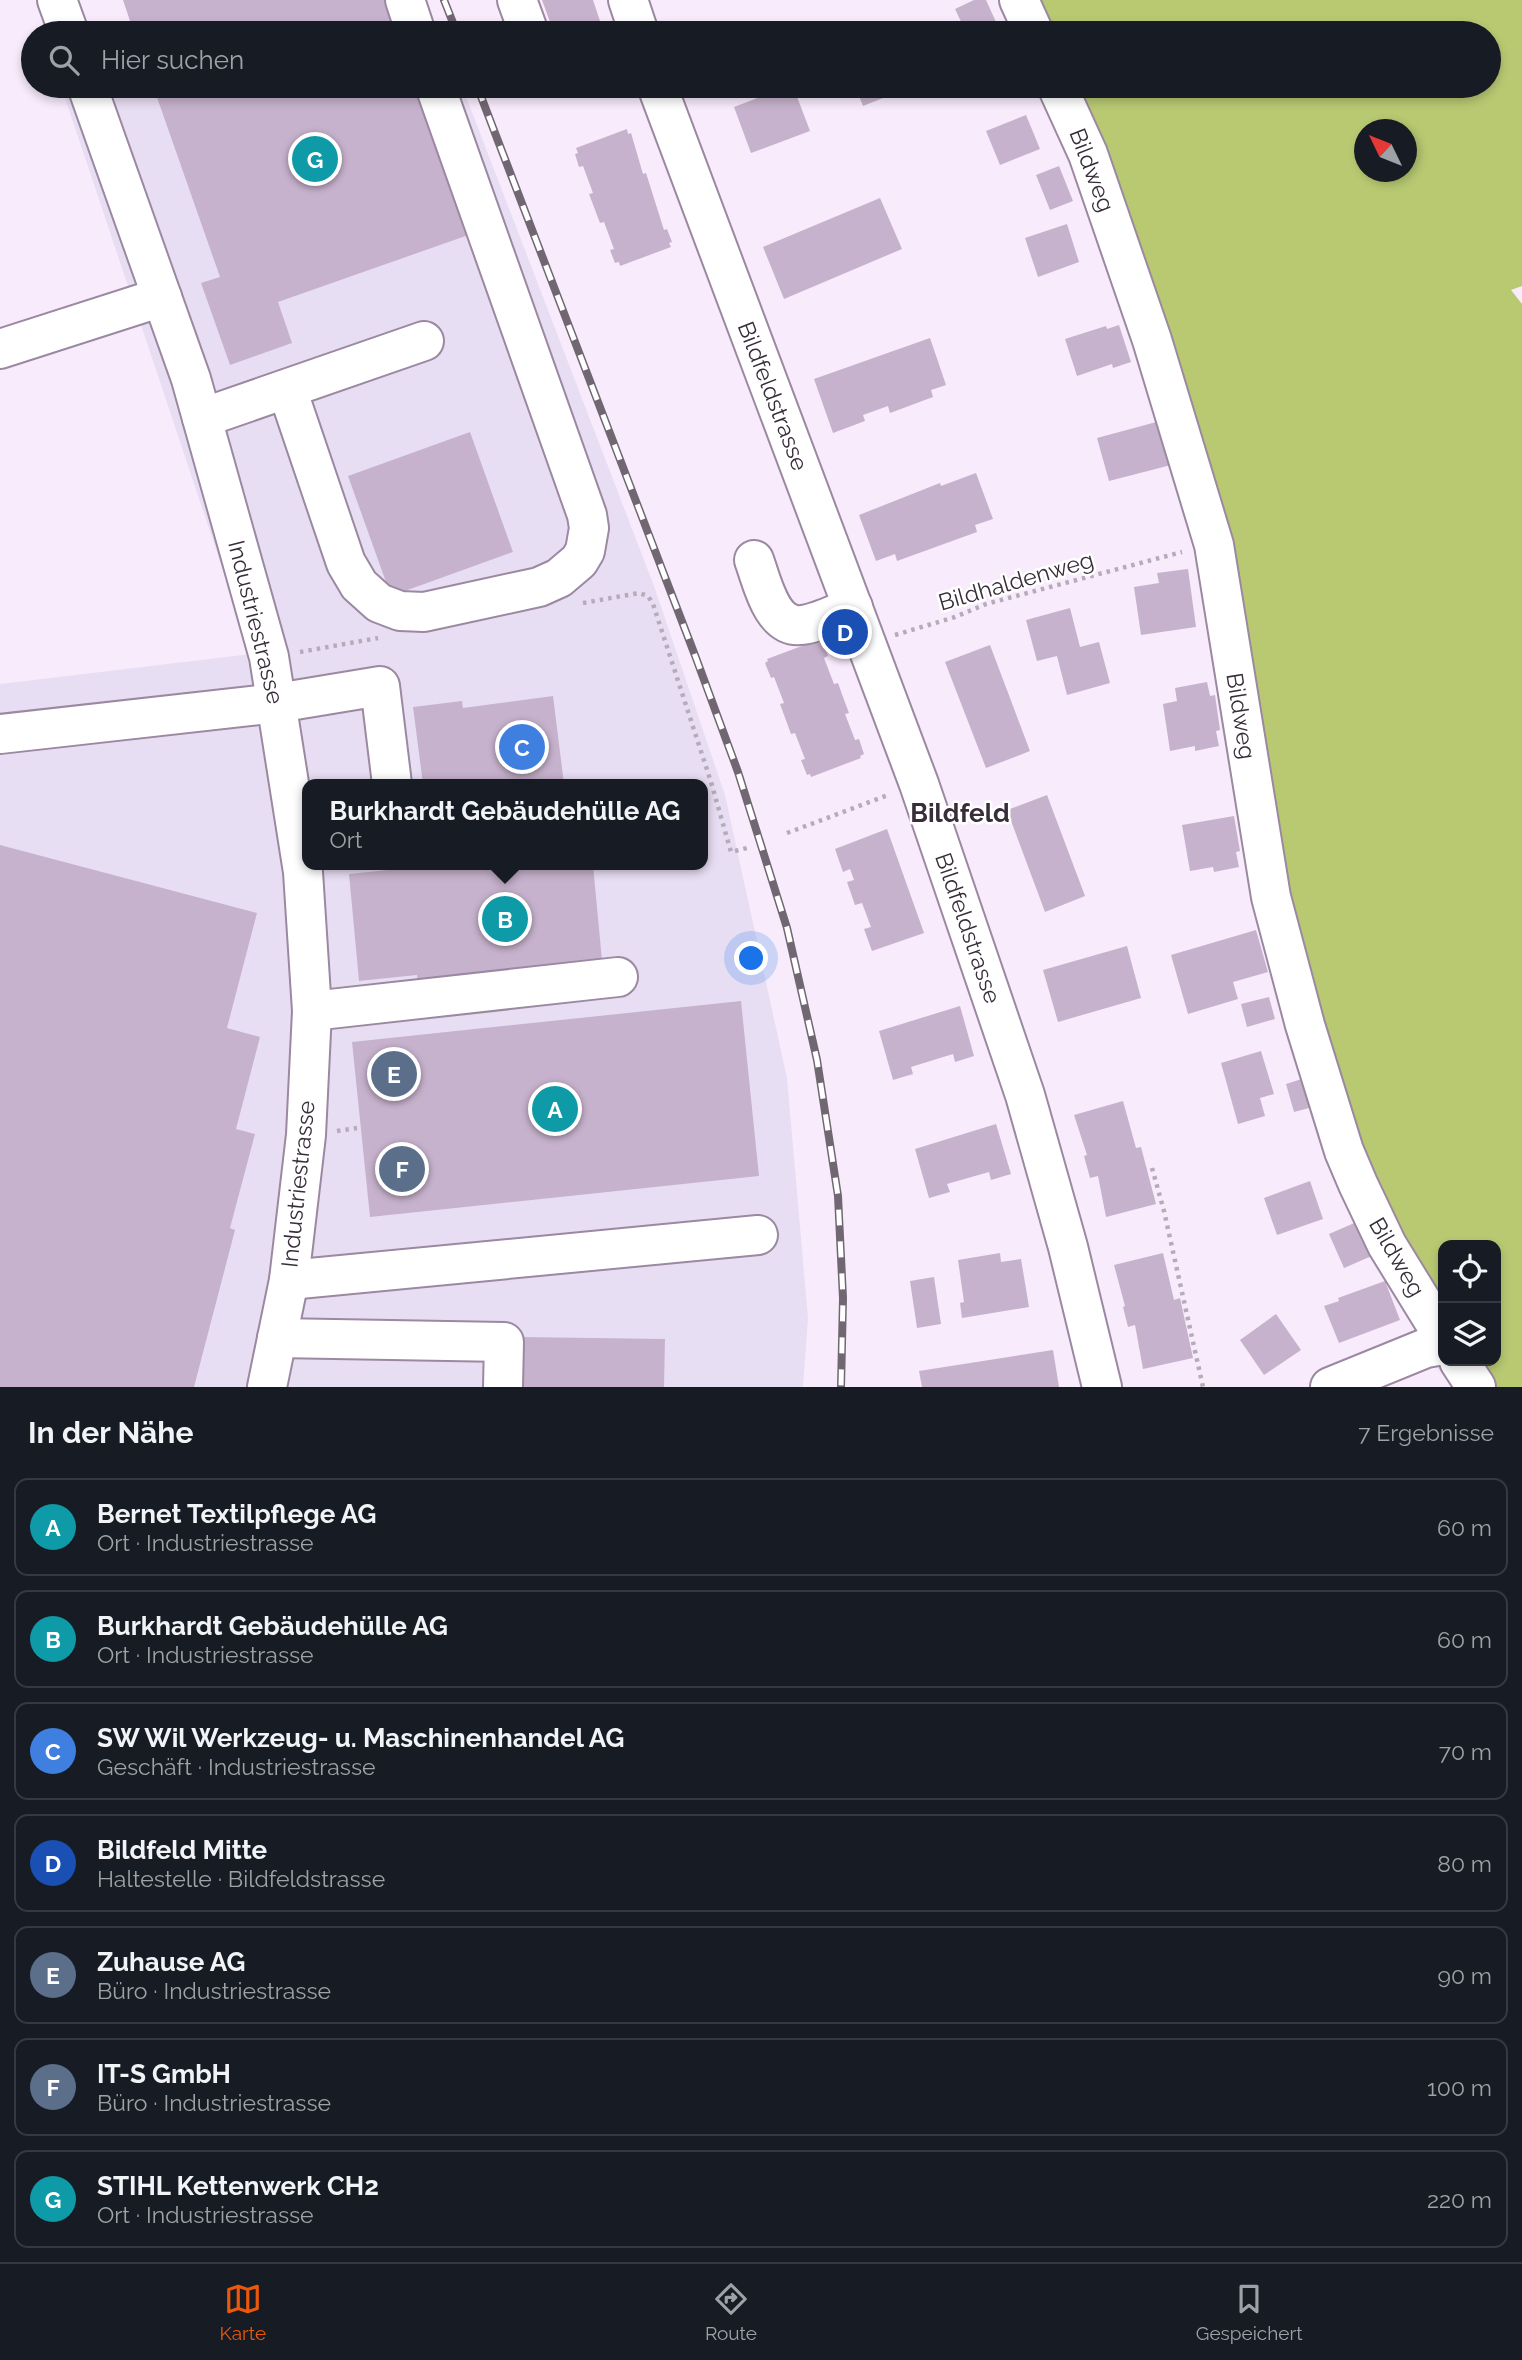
<!DOCTYPE html>
<html lang="de">
<head>
<meta charset="utf-8">
<style>
  body { margin:0; font-family:Raleway,sans-serif; background:#20242c; color:#f1f3f6 }
  .controls { position:absolute; right:21px; bottom:21px; display:grid; overflow:hidden; border-radius:14px; box-shadow:0 4px 10px #0003 }
  .controls button { width:63px; height:63px; display:grid; place-items:center; padding:0; border:0; border-bottom:2px solid #363941; background:#171b24; color:#f1f3f6; font:35px sans-serif }
  .compass { position:absolute; left:1354px; top:119px; width:63px; height:63px; border-radius:50%; background:#171b24; box-shadow:0 4px 10px #0003; rotate:313deg }
  .you { position:absolute; left:752px; top:959px; width:24px; height:24px; margin:-18px; border:5px solid #fff; border-radius:50%; background:#1a73e8; box-shadow:0 0 0 10px #1a73e833 }
  .badge { display:grid; place-items:center; width:46px; height:46px; border-radius:50%; background:#ea580c; color:#fff; font-size:23px; font-weight:700 }
  .pin { position:absolute; translate:-50% -50%; border:4px solid #fff; box-shadow:0 2px 7px #0006 }
  .popup { position:absolute; left:302px; top:779px; width:406px; height:91px; box-sizing:border-box; display:grid; place-content:center; border-radius:14px; background:#171b24; filter:drop-shadow(0 2px 5px #0005); font-size:23px; white-space:nowrap; color:#9ea1a6 }
  .popup b { font-size:26px; color:#f1f3f6 }
  .popup::after { content:''; position:absolute; left:50%; top:100%; margin-left:-14px; border:14px solid transparent; border-top-color:#171b24 }
  .list { margin:0; padding:0; list-style:none }
  h2 { display:flex; justify-content:space-between; align-items:center; height:91px; margin:0; padding:0 28px; font-size:30px }
  h2 small { font-size:23px; font-weight:400; color:#9ea1a6 }
  .list li { display:grid; grid-template-columns:46px 1fr auto; gap:21px; align-items:center; box-sizing:border-box; height:98px; margin:0 14px 14px; padding:0 14px; border:2px solid #363941; border-radius:14px }
  .list b { display:block; font-size:26px; white-space:nowrap }
  .list p { margin:0; font-size:23px; white-space:nowrap; color:#9ea1a6 }
  .list em { font-size:23px; font-style:normal; color:#9ea1a6 }
  .icon { flex:none; width:38px; height:38px; fill:none; stroke:currentColor; stroke-width:2; stroke-linecap:round; stroke-linejoin:round }
  .map { position:relative; flex:none; width:1522px; height:1387px; overflow:hidden }
  .search { position:absolute; background:#171b24; box-shadow:0 4px 10px #0003; left:21px; right:21px; top:21px; height:77px; display:flex; align-items:center; gap:18px; box-sizing:border-box; padding:0 24px; border-radius:38px; color:#9ea1a6; font-size:26px }
  .sheet { height:875px; background:#171b24 }
  nav { display:flex; justify-content:space-around; align-items:center; box-sizing:border-box; height:98px; border-top:2px solid #363941; background:#171b24; font-size:19px; color:#9ea1a6 }
  nav a { display:grid; justify-items:center; gap:4px }
  nav .on { color:#ea580c }
  .map>svg:first-child { display:block }
  .industrial { fill:#e8def3; fill-rule:evenodd }
  .green { fill:#b9c972; fill-rule:evenodd }
  .building { fill:#c7b2cd }
  .lines { fill:none; stroke-linecap:round; stroke-linejoin:round }
  .minor-casing { stroke:#9b88a1; stroke-width:42 }
  .path { stroke:#b6abb9; stroke-width:4.5; stroke-dasharray:3.5 5; stroke-linecap:butt }
  .minor { stroke:#fff; stroke-width:38 }
  .rail-casing { stroke:#716773; stroke-width:8 }
  .rail { stroke:#fff; stroke-width:5; stroke-dasharray:16; stroke-linecap:butt }
  .labels { text-anchor:middle; stroke-width:5; stroke-linejoin:round; paint-order:stroke }
  .street-label { font-size:23px; fill:#372e39; stroke:#fff }
  .quarter-label { font-size:26px; font-weight:bold; fill:#372e39; stroke:#fff }
</style>
</head>
<body>
<div class="map">
<svg width="1522" height="1387" viewBox="0 0 1522 1387">
  <rect width="100%" height="100%" fill="#f8ebfc"/>
  <path class="industrial" d="M 61,86 L 462,86 L 654,586 L 725,795 L 787,1078 L 808,1318 L 803,1387 L 0,1387 L 0,684 L 251,654 ZM 307,784 L 703,784 L 703,865 L 307,865 Z"/>
  <path class="green" d="M 1028,0 L 1522,0 L 1522,286 L 1511,290 L 1522,304 L 1522,1387 L 1486,1387 L 1469,1361 L 1496,1361 L 1496,1245 L 1443,1245 L 1443,1321 L 1360,1173 L 1282,906 L 1220,543 L 1066,86 L 1489,86 L 1489,33 L 1043,33 ZM 1364,130 L 1406,130 L 1406,172 L 1364,172 Z"/>
  <g class="building">
    <polygon points="123,0 396,0 407,33 134,33"/>
    <polygon points="542,0 593,0 604,33 554,33"/>
    <polygon points="974,0 986,0 1001,33 958,33 965,30 955,9"/>
    <polygon points="153,86 426,86 477,232 278,302 292,343 230,365 201,283 220,277"/>
    <polygon points="789,86 793,86 810,131 751,153 734,107"/>
    <polygon points="855,86 913,86 863,106"/>
    <polygon points="1026,115 1040,149 1000,165 986,131"/>
    <polygon points="627,129 628,134 631,133 643,174 646,173 664,230 667,229 672,242 669,243 671,247 620,266 619,262 615,263 610,250 614,249 604,222 600,223 589,194 593,193 583,166 579,167 575,154 578,153 576,148"/>
    <polygon points="1059,166 1073,201 1050,210 1036,175"/>
    <polygon points="880,198 902,249 784,299 763,247"/>
    <polygon points="1067,224 1079,262 1038,277 1025,238"/>
    <polygon points="1119,325 1131,362 1113,368 1112,364 1077,376 1065,339 1106,326 1107,329"/>
    <polygon points="930,338 946,385 931,390 933,397 890,413 888,406 863,415 865,421 833,433 814,379"/>
    <polygon points="1160,421 1171,465 1109,481 1097,438"/>
    <polygon points="470,432 513,552 391,596 348,476"/>
    <polygon points="976,473 993,519 975,525 977,532 897,561 895,554 876,561 859,515 940,483 941,486"/>
    <polygon points="1188,569 1196,627 1141,635 1134,587 1159,583 1157,573"/>
    <polygon points="1070,608 1080,647 1099,642 1110,683 1067,695 1057,656 1037,661 1026,620"/>
    <polygon points="818,640 819,643 823,641 828,656 824,658 834,684 838,683 843,697 849,713 845,714 855,740 859,739 864,754 860,756 861,758 811,777 810,774 807,775 801,760 805,759 795,733 791,734 780,704 784,703 774,677 771,678 765,663 768,661 767,659"/>
    <polygon points="990,645 1030,751 986,768 945,662"/>
    <polygon points="1207,682 1210,696 1215,695 1220,730 1216,731 1219,746 1195,751 1195,746 1170,751 1163,704 1177,701 1175,688"/>
    <polygon points="553,696 564,784 423,784 413,707 462,701 463,708"/>
    <polygon points="1047,795 1085,896 1045,912 1007,810"/>
    <polygon points="1234,816 1240,851 1236,852 1239,867 1214,872 1213,867 1190,871 1182,825"/>
    <polygon points="887,829 924,933 872,951 864,929 871,927 862,903 855,905 847,882 854,880 850,869 843,872 835,849"/>
    <polygon points="0,845 257,913 227,1028 260,1037 236,1129 255,1134 230,1228 235,1230 194,1387 0,1387"/>
    <polygon points="407,865 593,865 603,971 418,988 417,975 359,981 349,874 407,868"/>
    <polygon points="1256,930 1268,972 1233,982 1238,999 1188,1014 1171,955"/>
    <polygon points="1127,946 1141,998 1058,1022 1043,970"/>
    <polygon points="1269,997 1275,1019 1247,1027 1241,1004"/>
    <polygon points="741,1001 759,1176 370,1217 352,1042"/>
    <polygon points="960,1006 974,1056 955,1062 953,1054 911,1067 913,1074 893,1080 879,1031"/>
    <polygon points="1261,1051 1274,1094 1260,1098 1265,1116 1238,1124 1221,1063"/>
    <polygon points="1305,1078 1313,1107 1294,1112 1286,1084"/>
    <polygon points="1123,1101 1136,1148 1141,1147 1156,1204 1106,1217 1098,1176 1090,1178 1084,1156 1087,1155 1074,1115"/>
    <polygon points="996,1124 1011,1174 991,1180 989,1172 947,1184 950,1192 929,1198 915,1149"/>
    <polygon points="1310,1181 1323,1219 1277,1235 1264,1198"/>
    <polygon points="1359,1221 1374,1255 1344,1268 1329,1234"/>
    <polygon points="1000,1253 1001,1262 1021,1259 1029,1307 962,1318 960,1303 964,1302 958,1260"/>
    <polygon points="1163,1253 1174,1300 1180,1298 1193,1358 1143,1369 1135,1325 1128,1327 1123,1307 1125,1306 1114,1265"/>
    <polygon points="934,1277 941,1324 917,1328 910,1281"/>
    <polygon points="1385,1281 1400,1320 1339,1343 1324,1306 1339,1301 1338,1298"/>
    <polygon points="1276,1314 1301,1350 1264,1375 1240,1340"/>
    <polygon points="521,1337 665,1339 664,1387 520,1387"/>
    <polygon points="1053,1350 1059,1387 922,1387 919,1371"/>
  </g>
  <g class="lines">
    <g class="minor-casing">
      <g id="minor">
        <polyline points="57,0 69,33"/>
        <polyline points="405,0 416,33"/>
        <polyline points="517,0 529,33"/>
        <polyline points="628,0 639,33"/>
        <polyline points="1019,0 1034,33"/>
        <polyline points="87,86 191,379 269,657 303,872 312,1011 306,1135 289,1280 267,1387"/>
        <polyline points="657,86 919,784 1025,1095 1068,1247 1102,1387"/>
        <polyline points="1057,86 1088,154 1152,340 1214,545 1271,897 1305,1025 1344,1151 1358,1184 1387,1245 1443,1336"/>
        <polyline points="0,349 162,297"/>
        <polyline points="287,389 346,563 359,585 379,603 400,611 424,612 539,587 559,578 579,561 585,551 589,528 587,515 435,86"/>
        <polyline points="202,418 424,341"/>
        <path d="M 754,560 C 762,581 771,629 802,625 C 819,623 837,613 853,607"/>
        <polyline points="0,734 277,703 380,686 392,784"/>
        <polyline points="312,1011 618,977"/>
        <polyline points="289,1280 758,1235"/>
        <polyline points="277,1338 504,1342 503,1387"/>
        <polyline points="1459,1361 1476,1387"/>
        <polyline points="1330,1387 1426,1348 1443,1345"/>
      </g>
    </g>
    <g class="path">
      <polyline points="583,603 639,593 648,596 653,604 711,782 731,852 747,848"/>
      <polyline points="895,635 955,617 986,604 1182,552"/>
      <polyline points="300,652 378,638"/>
      <polyline points="787,833 888,795"/>
      <polyline points="337,1131 357,1128"/>
      <polyline points="1152,1168 1164,1211 1203,1387"/>
    </g>
    <use href="#minor" class="minor"/>
    <g class="rail-casing">
      <g id="rail">
        <polyline points="444,0 457,33"/>
        <polyline points="477,86 696,658 738,772 787,928 817,1060 838,1196 843,1298 841,1387"/>
      </g>
    </g>
    <use href="#rail" class="rail"/>
  </g>
  <g class="labels">
    <g class="street-label">
      <text transform="translate(1092 170) rotate(69)" y="8">Bildweg</text>
      <text transform="translate(773 396) rotate(69)" y="8">Bildfeldstrasse</text>
      <text transform="translate(1016 581) rotate(-16)" y="8">Bildhaldenweg</text>
      <text transform="translate(256 622) rotate(76)" y="8">Industriestrasse</text>
      <text transform="translate(1241 716) rotate(81)" y="8">Bildweg</text>
      <text transform="translate(968 928) rotate(71)" y="8">Bildfeldstrasse</text>
      <text transform="translate(298 1184) rotate(-84)" y="8">Industriestrasse</text>
      <text transform="translate(1397 1257) rotate(60)" y="8">Bildweg</text>
    </g>
    <g class="quarter-label">
      <text x="960" y="822">Bildfeld</text>
    </g>
  </g>
</svg>
<div class="controls">
<button><svg class="icon" aria-label="locate" viewBox="0 0 24 24"><circle cx="12" cy="12" r="6"/><path d="M12 2v4M12 18v4M2 12h4M18 12h4"/></svg></button>
<button><svg class="icon" aria-label="layers" viewBox="0 0 24 24"><path d="M12 4l9 5-9 5-9-5zM3 14l9 5 9-5"/></svg></button>
</div>
<svg class="compass" viewBox="-18 -18 36 36"><path d="M0-13l5 13h-10z" fill="#e53935"/><path d="M0 13l5-13h-10z" fill="#9ea1a6"/></svg>
<div class="you"></div>
<div class="pin badge" style="left:555px;top:1109px;background:#0f9aa8">A</div>
<div class="pin badge" style="left:505px;top:919px;background:#0f9aa8">B</div>
<div class="popup"><b>Burkhardt Gebäudehülle AG</b>Ort</div>
<div class="pin badge" style="left:522px;top:747px;background:#3f7fe0">C</div>
<div class="pin badge" style="left:845px;top:632px;background:#1a4fb4">D</div>
<div class="pin badge" style="left:394px;top:1074px;background:#5c6f8a">E</div>
<div class="pin badge" style="left:402px;top:1169px;background:#5c6f8a">F</div>
<div class="pin badge" style="left:315px;top:159px;background:#0f9aa8">G</div>
<div class="search"><svg class="icon" aria-label="search" viewBox="0 0 24 24"><circle cx="10" cy="10" r="6"/><path d="M15 15l6 6"/></svg>Hier suchen</div>
</div>
<section class="sheet">
<h2>In der Nähe<small>7 Ergebnisse</small></h2>
<ul class="list">
<li><span class="badge" style="background:#0f9aa8">A</span><div><b>Bernet Textilpflege AG</b><p>Ort · Industriestrasse</p></div><em>60 m</em></li>
<li><span class="badge" style="background:#0f9aa8">B</span><div><b>Burkhardt Gebäudehülle AG</b><p>Ort · Industriestrasse</p></div><em>60 m</em></li>
<li><span class="badge" style="background:#3f7fe0">C</span><div><b>SW Wil Werkzeug- u. Maschinenhandel AG</b><p>Geschäft · Industriestrasse</p></div><em>70 m</em></li>
<li><span class="badge" style="background:#1a4fb4">D</span><div><b>Bildfeld Mitte</b><p>Haltestelle · Bildfeldstrasse</p></div><em>80 m</em></li>
<li><span class="badge" style="background:#5c6f8a">E</span><div><b>Zuhause AG</b><p>Büro · Industriestrasse</p></div><em>90 m</em></li>
<li><span class="badge" style="background:#5c6f8a">F</span><div><b>IT-S GmbH</b><p>Büro · Industriestrasse</p></div><em>100 m</em></li>
<li><span class="badge" style="background:#0f9aa8">G</span><div><b>STIHL Kettenwerk CH2</b><p>Ort · Industriestrasse</p></div><em>220 m</em></li>
</ul>
</section>
<nav>
<a class="on"><svg class="icon" aria-label="map" viewBox="0 0 24 24"><path d="M3 6l6-2 6 2 6-2v14l-6 2-6-2-6 2zM9 4v14M15 6v14"/></svg>Karte</a>
<a><svg class="icon" aria-label="directions" viewBox="0 0 24 24"><path d="M12 3l9 9-9 9-9-9zM9 14v-3h6M13 9l2 2-2 2"/></svg>Route</a>
<a><svg class="icon" aria-label="saved" viewBox="0 0 24 24"><path d="M7 4h10v16l-5-4-5 4z"/></svg>Gespeichert</a>
</nav>
</body>
</html>
